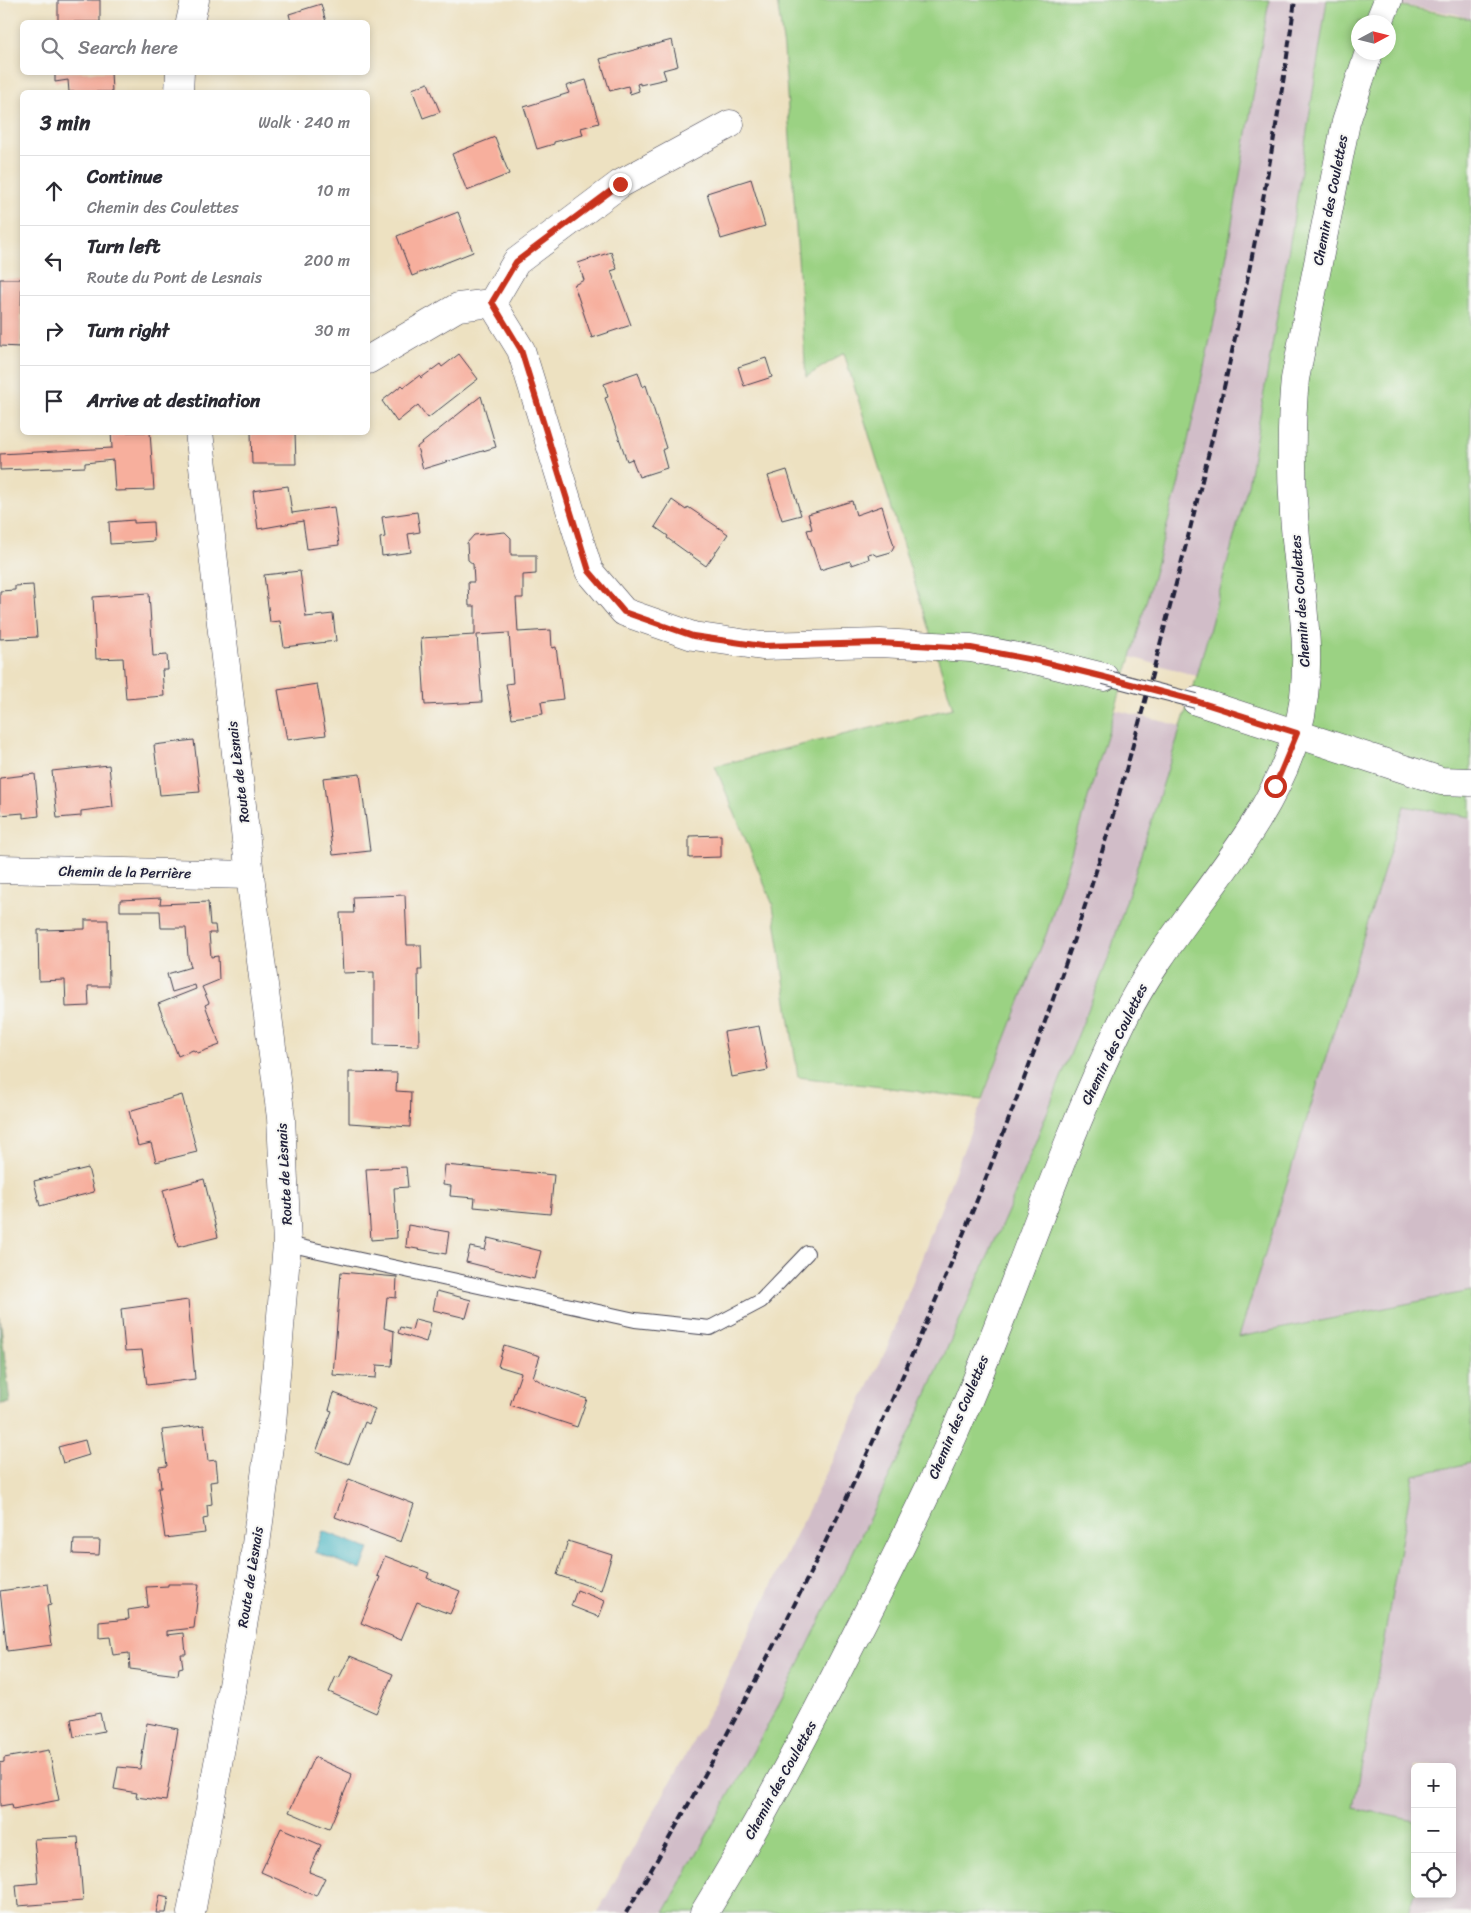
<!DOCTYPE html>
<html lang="en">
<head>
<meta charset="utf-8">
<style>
  body { margin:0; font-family:Sriracha,sans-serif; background:#f7f7f7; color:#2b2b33 }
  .controls { position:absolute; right:15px; bottom:15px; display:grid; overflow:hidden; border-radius:8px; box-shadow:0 2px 8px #0003 }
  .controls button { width:45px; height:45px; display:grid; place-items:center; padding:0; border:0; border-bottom:1px solid #e1e1e2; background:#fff; color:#2b2b33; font:25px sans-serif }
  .compass { position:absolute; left:1351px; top:15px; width:45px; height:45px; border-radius:50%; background:#fff; box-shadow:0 2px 8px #0003; rotate:83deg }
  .stop { position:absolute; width:15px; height:15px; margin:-11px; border:4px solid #c8321e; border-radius:50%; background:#fff }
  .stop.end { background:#c8321e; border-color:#fff; box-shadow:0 1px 5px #0008 }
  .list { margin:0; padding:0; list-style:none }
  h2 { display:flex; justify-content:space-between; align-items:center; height:65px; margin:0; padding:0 20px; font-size:21px }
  h2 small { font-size:16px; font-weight:400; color:#7c7c81 }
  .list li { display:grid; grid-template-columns:32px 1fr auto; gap:15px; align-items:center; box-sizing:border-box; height:70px; padding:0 20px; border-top:1px solid #e1e1e2 }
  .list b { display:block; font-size:19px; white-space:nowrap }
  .list p { margin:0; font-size:16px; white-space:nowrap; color:#7c7c81 }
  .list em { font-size:16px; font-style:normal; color:#7c7c81 }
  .icon { flex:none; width:28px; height:28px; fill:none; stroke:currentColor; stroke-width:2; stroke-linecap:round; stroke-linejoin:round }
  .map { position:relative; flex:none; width:1471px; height:1913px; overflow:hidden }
  .search { position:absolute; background:#fff; box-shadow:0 2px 8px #0003; left:20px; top:20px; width:350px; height:55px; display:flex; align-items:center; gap:12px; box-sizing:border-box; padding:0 18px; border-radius:8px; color:#7c7c81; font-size:19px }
  .panel { position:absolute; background:#fff; box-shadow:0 2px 8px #0003; left:20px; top:90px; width:350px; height:345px; border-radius:8px }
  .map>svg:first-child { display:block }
  .industrial { fill:#d1bdc8 }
  .green { fill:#9bd283; stroke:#5e7a5f; fill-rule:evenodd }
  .forest { fill:#7cb471; stroke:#4f6b56 }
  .water { fill:#48b6c3; stroke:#356c7f }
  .building { fill:#f7af9d }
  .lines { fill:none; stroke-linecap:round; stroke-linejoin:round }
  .lane-casing { stroke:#403f4f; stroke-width:16 }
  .street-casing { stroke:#403f4f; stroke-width:29 }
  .secondary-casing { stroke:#403f4f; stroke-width:29 }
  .lane { stroke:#fff; stroke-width:14 }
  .street { stroke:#fff; stroke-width:28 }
  .secondary { stroke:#fff; stroke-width:28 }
  .rail { stroke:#22223b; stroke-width:4; stroke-dasharray:8 4; stroke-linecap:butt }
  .lane-bridge-casing { stroke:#403f4f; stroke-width:16; stroke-linecap:butt }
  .lane-bridge { stroke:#fff; stroke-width:14 }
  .route { stroke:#c8321e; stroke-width:6 }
  .labels { text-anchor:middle; stroke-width:4; stroke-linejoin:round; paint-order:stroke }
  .street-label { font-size:14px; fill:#22223b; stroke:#f6f6f2 }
</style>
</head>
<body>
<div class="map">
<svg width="1471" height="1913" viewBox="0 0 1471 1913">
  <rect width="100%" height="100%" fill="#f6f6f2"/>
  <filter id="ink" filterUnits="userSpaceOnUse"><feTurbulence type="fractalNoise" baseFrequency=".02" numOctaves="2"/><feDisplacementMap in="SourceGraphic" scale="10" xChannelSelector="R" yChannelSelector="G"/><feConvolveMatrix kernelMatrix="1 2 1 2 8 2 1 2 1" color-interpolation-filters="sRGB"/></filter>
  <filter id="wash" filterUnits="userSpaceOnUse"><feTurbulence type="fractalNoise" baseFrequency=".0096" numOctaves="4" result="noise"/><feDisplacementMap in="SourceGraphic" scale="20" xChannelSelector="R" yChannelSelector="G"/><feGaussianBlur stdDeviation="1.12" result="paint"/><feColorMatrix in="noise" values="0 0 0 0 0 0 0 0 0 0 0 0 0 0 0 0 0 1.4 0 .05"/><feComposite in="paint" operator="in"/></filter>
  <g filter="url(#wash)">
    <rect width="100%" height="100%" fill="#ede1c1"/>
    <g class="industrial">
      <polygon points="1269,0 1327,0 1291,236 1248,485 1197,676 1131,657 1179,482 1222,284"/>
      <polygon points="1371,0 1471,0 1471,19 1456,14"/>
      <polygon points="1115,710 1182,726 1107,962 1008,1211 898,1459 781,1701 664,1913 597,1913 713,1706 888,1346 1047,932"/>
      <polygon points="1404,806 1471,817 1471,1291 1239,1338"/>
      <polygon points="1471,1463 1471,1913 1409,1913 1415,1893 1452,1894 1452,1767 1415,1767 1415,1821 1354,1808 1413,1475"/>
    </g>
    <g class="green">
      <polygon points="777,0 1269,0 1222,284 1179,482 1131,657 1047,932 982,1099 798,1077 773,905 715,766 953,708 844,353 806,377 784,49"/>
      <path d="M 1327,0 L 1371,0 L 1471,19 L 1471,817 L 1404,806 L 1239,1337 L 1471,1291 L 1471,1463 L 1413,1475 L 1354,1808 L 1415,1821 L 1415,1893 L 1409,1913 L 664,1913 L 781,1701 L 898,1459 L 1008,1211 L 1107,962 L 1197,676 L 1248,485 L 1291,236 ZM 1358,22 L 1388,22 L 1388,52 L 1358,52 Z"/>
    </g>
    <polygon class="forest" points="0,1317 10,1403 0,1404"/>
    <polygon class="water" points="323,1531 369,1549 361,1570 315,1552"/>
    <g id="blocks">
      <g class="building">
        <rect x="58" y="0" width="42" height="22"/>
        <polygon points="321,4 326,22 291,22 289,14"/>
        <polygon points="672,40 678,66 663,70 666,79 640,85 640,83 637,84 639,91 630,94 628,86 610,91 600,59"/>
        <polygon points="55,72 111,72 112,92 69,92 68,80 55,82"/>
        <polygon points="586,80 599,123 581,128 583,135 554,142 554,144 537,149 524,107 569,93 566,86"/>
        <polygon points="428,83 440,112 423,118 412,89"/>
        <polygon points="495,137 509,174 467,191 452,154"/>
        <polygon points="751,179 765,226 721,239 707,193"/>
        <polygon points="458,212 473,252 412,276 397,236"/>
        <polygon points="611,252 617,269 611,271 631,325 592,338 574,285 584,280 578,263"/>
        <polygon points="0,279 22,279 20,347 0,346"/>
        <polygon points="459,354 478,379 428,418 418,405 397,422 382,401 402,385 404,387 420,375 421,378 440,364 442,367"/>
        <polygon points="766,358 772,377 744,386 738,367"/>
        <polygon points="638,372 643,387 646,385 666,448 662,450 667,468 639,477 632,459 627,461 605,398 608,397 604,384"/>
        <polygon points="481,396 496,447 423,469 417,447"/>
        <polygon points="111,432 150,432 154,490 115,491 113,460 85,463 85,467 0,470 0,454 112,448"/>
        <polygon points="251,432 295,432 296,464 252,464"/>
        <polygon points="787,470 801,515 782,520 768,476"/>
        <polygon points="288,486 292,513 334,507 339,545 307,549 303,521 258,529 253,491"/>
        <polygon points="672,500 686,510 688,507 728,534 706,566 667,538 668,536 655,527"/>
        <polygon points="852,501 856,515 882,506 894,546 891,552 877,556 872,553 868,554 869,559 852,565 850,561 820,570 807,530 812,529 808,514"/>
        <polygon points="417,512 420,532 408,534 411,552 382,556 380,538 385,537 382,517"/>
        <polygon points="134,520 134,523 153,522 154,541 110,544 109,522"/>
        <polygon points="505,532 511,538 511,555 536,555 536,574 523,575 523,598 516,598 518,632 551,630 552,648 556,647 563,699 541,702 543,714 512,718 506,684 513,683 509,633 477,635 482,702 425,705 421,638 475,635 475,606 469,606 468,582 474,582 473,564 468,560 467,543 474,535"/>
        <polygon points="300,571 306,617 333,614 336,641 284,647 280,621 270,622 264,575"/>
        <polygon points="33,585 37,637 0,639 0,591 15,590 15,586"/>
        <polygon points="149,593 153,656 167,655 168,670 162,670 164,696 126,699 123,658 96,659 93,597"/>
        <polygon points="317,684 326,735 287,740 278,690"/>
        <polygon points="194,740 200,792 160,795 154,745"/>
        <polygon points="109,765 113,807 81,811 81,816 57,818 52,771"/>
        <polygon points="35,774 39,816 23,818 23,813 0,815 0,778"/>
        <polygon points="360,774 370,851 333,855 323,778"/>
        <polygon points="721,835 721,857 689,858 689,836"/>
        <polygon points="405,895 407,945 421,945 422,970 418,970 419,1046 374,1045 374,972 343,973 340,913 354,913 353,897"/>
        <polygon points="161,898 160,904 208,902 210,925 215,925 216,933 209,933 211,957 218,956 219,980 202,987 209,1003 205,1005 220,1045 198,1053 193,1050 178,1056 158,1004 196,989 195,985 172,992 167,974 191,967 188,957 186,928 161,928 160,911 120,911 120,900"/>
        <polygon points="85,920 108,920 109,986 88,986 89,1006 66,1007 65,980 39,981 38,930 85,929"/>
        <polygon points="759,1026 768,1070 732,1077 724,1032"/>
        <polygon points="349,1072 397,1073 396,1091 411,1092 410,1127 349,1123"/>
        <polygon points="182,1095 197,1152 156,1162 151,1143 138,1146 129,1111"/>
        <polygon points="445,1165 554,1175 550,1214 474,1207 475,1198 450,1196 451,1186 443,1185"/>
        <polygon points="406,1167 408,1187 394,1188 397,1238 371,1240 366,1169"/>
        <polygon points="88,1168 94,1192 40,1206 34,1181"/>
        <polygon points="204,1179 218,1237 178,1247 163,1190"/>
        <polygon points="408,1225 449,1232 446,1254 406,1247"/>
        <polygon points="488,1238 541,1251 534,1279 466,1262 470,1247 485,1250"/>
        <polygon points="341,1272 397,1277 396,1298 387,1297 384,1328 394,1331 392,1366 377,1365 376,1378 333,1375"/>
        <polygon points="437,1291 471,1300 466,1318 433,1310"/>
        <polygon points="188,1300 195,1379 147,1385 142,1350 125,1351 121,1309"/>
        <polygon points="415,1319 431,1323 426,1342 398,1333 400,1327 412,1330"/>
        <polygon points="504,1345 540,1356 533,1377 546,1385 587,1399 577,1427 510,1405 521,1373 498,1366"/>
        <polygon points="334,1393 375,1409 369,1424 365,1422 349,1464 316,1452 332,1411 329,1410"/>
        <polygon points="204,1425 208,1461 216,1460 218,1481 210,1482 212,1504 207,1505 208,1518 203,1519 205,1533 165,1538 158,1488 161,1488 159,1467 167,1466 162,1430"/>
        <polygon points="85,1440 89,1455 63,1463 58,1447"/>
        <polygon points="349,1479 414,1504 401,1542 335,1517"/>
        <polygon points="74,1540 100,1540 99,1555 73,1554"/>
        <polygon points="568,1541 612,1555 601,1590 557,1575"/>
        <polygon points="385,1556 429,1573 427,1578 460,1591 450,1614 417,1602 401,1640 361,1623 380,1577 377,1576"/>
        <polygon points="48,1584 51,1605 47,1606 52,1645 7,1651 0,1591"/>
        <polygon points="168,1584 199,1584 194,1628 167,1631 167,1635 184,1633 186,1654 181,1654 183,1667 179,1668 178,1675 130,1669 129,1653 113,1655 110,1637 99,1638 99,1622 129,1619 128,1610 148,1607 146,1587 168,1586"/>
        <polygon points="577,1590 605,1601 599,1617 571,1606"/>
        <polygon points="350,1656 393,1674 376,1713 329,1692 336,1676 339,1678"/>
        <polygon points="100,1713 104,1731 74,1737 71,1719"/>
        <polygon points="147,1723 178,1729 166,1801 136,1797 137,1793 114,1789 118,1767 140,1769"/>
        <polygon points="49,1750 59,1800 13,1809 12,1804 0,1806 0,1763 4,1762 4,1758"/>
        <polygon points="314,1757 352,1774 329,1829 289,1812"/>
        <polygon points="281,1828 321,1845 309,1872 325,1878 316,1896 261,1872"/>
        <polygon points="78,1837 83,1901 18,1906 16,1885 38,1883 34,1839"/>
        <polygon points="160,1895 169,1897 166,1913 156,1913"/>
      </g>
    </g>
  </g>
  <g filter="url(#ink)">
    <use href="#blocks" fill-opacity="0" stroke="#403f4f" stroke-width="1"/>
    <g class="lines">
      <g class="lane-casing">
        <polyline id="lane" points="287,1244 635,1320 710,1328 761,1301 807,1253"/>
      </g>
      <g class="street-casing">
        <g id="street">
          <polyline points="1379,22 1388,0"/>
          <polyline points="492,303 516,262 620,184 730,124"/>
          <polyline points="368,360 458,307 492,303 521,350 589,571 624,612 693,636 762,646 880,643 971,648 1039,661 1104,677"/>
          <polyline points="1196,701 1441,781 1471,782"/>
          <polyline points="0,869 250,875"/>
          <path d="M 704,1913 C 759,1824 807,1732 854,1639 C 889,1571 923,1503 954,1434 C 1014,1297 1057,1154 1123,1020 C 1172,919 1266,841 1297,732 C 1315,668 1302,603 1296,539 C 1291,485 1290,432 1295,379 L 1346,122 L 1369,52"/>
        </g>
      </g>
      <g class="secondary-casing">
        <g id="secondary">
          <polyline points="190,22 195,0"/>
          <polyline points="179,92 180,72"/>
          <polyline points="191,1913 252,1575 272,1423 287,1244 281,1118 250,875 199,432"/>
        </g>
      </g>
      <use href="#lane" class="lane"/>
      <use href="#street" class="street"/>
      <use href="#secondary" class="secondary"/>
      <path class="rail" d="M 626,1913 C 810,1601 962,1270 1078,927 C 1117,810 1148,691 1179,572 C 1228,383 1269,193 1295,0"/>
      <g class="lane-bridge-casing">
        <polyline id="lane-bridge" points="1104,677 1196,701"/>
      </g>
      <use href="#lane-bridge" class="lane-bridge"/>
    </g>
  </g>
  <g class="lines" filter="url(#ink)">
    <polyline class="route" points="620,184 516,262 492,302 521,350 589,571 624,612 693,636 762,646 880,643 971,648 1039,661 1104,677 1196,701 1297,733 1275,786"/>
  </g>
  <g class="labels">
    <g class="street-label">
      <text transform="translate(1330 200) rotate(-79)" y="5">Chemin des Coulettes</text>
      <text transform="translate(1300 601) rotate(-94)" y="5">Chemin des Coulettes</text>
      <text transform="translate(238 772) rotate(-97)" y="5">Route de Lèsnais</text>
      <text transform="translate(125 872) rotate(1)" y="5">Chemin de la Perrière</text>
      <text transform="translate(1114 1044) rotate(-64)" y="5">Chemin des Coulettes</text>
      <text transform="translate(284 1174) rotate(-93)" y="5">Route de Lèsnais</text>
      <text transform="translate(958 1417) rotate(-67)" y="5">Chemin des Coulettes</text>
      <text transform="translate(250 1577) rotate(-81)" y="5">Route de Lèsnais</text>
      <text transform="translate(780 1780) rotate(-61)" y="5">Chemin des Coulettes</text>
    </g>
  </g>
</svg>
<div class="controls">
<button>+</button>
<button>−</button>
<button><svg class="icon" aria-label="locate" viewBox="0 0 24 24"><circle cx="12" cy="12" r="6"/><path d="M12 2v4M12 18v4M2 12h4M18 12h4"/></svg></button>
</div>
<svg class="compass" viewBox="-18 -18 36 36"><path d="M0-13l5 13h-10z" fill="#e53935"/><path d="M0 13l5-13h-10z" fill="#7c7c81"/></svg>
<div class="stop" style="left:1275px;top:786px"></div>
<div class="stop end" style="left:620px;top:184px"></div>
<div class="search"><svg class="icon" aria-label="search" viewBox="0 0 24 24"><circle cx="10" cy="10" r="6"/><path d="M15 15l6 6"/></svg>Search here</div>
<section class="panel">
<h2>3 min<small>Walk · 240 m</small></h2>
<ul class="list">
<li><svg class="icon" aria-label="ahead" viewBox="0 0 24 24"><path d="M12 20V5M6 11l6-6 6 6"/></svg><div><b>Continue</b><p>Chemin des Coulettes</p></div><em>10 m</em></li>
<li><svg class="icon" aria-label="left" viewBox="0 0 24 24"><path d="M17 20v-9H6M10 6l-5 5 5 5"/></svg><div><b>Turn left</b><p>Route du Pont de Lesnais</p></div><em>200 m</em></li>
<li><svg class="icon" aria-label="right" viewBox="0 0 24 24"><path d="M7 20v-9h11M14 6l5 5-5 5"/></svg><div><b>Turn right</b></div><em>30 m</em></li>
<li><svg class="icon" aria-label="arrive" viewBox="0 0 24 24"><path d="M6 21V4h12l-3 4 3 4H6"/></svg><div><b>Arrive at destination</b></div></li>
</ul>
</section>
</div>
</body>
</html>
